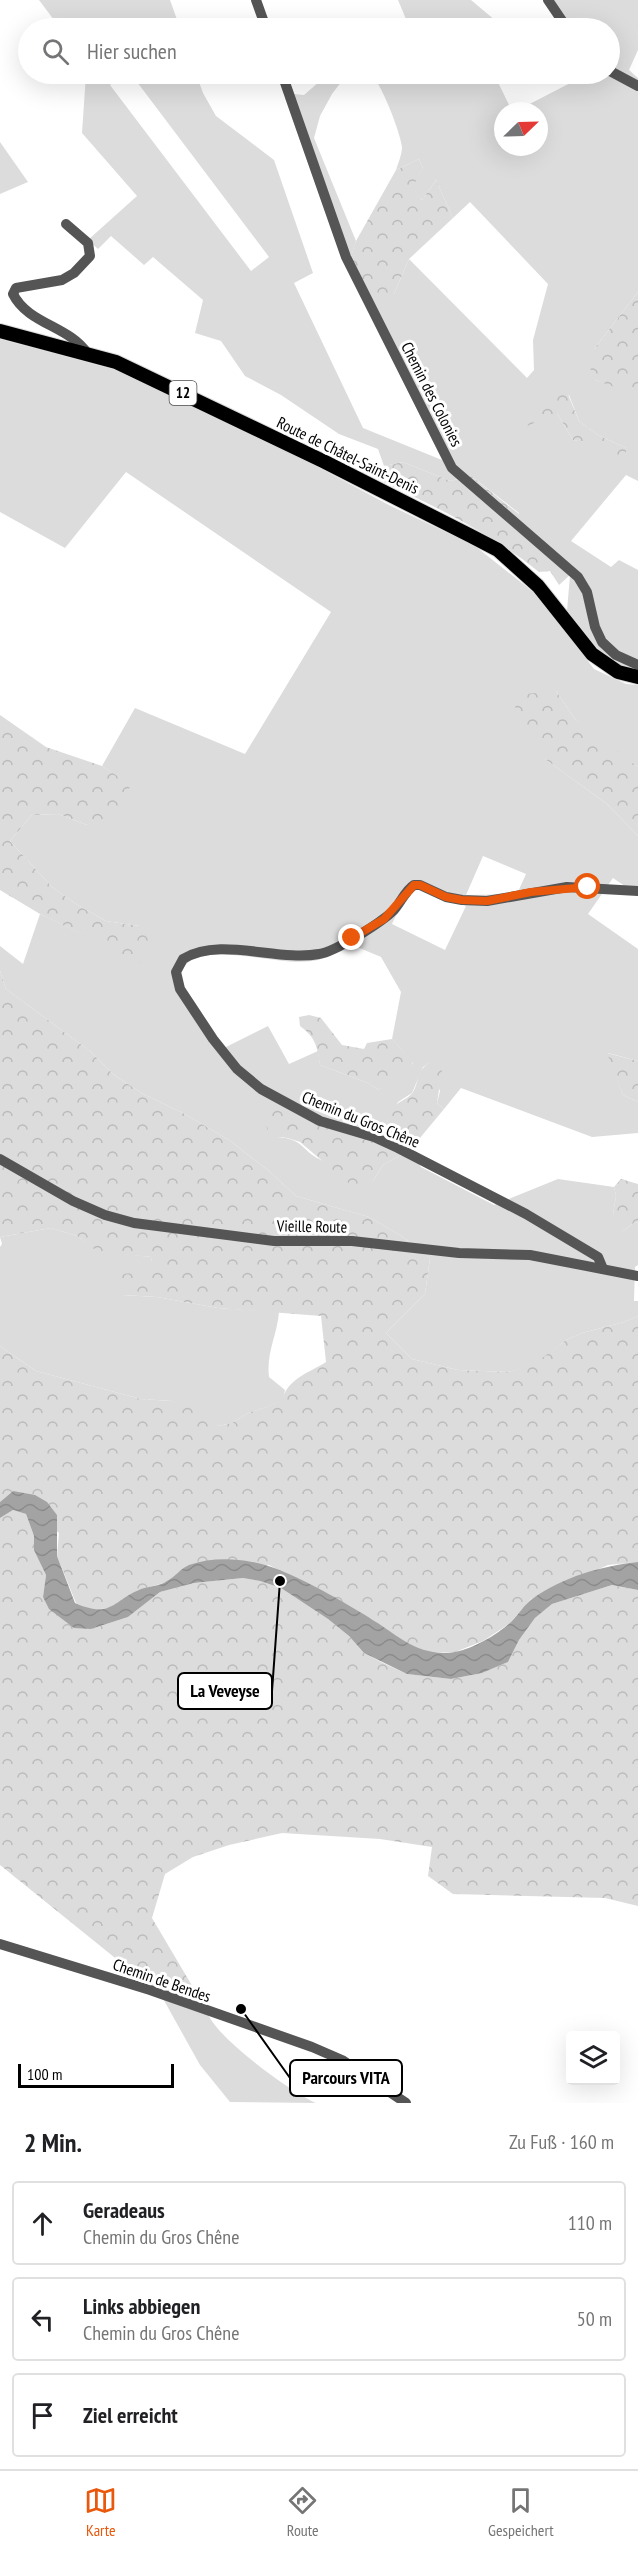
<!DOCTYPE html>
<html lang="de">
<head>
<meta charset="utf-8">
<style>
  body { margin:0; font-family:"PT Sans Narrow",sans-serif; background:#f6f6f6; color:#202124 }
  .controls { position:absolute; right:18px; bottom:18px; display:grid; overflow:hidden; border-radius:6px; box-shadow:0 6px 24px #0002 }
  .controls button { width:54px; height:54px; display:grid; place-items:center; padding:0; border:0; border-bottom:2px solid #e0e0e0; background:#fff; color:#202124; font:30px sans-serif }
  .compass { position:absolute; left:494px; top:102px; width:54px; height:54px; border-radius:50%; background:#fff; box-shadow:0 6px 24px #0002; rotate:67deg }
  .scale { position:absolute; left:18px; bottom:15px; width:156px; box-sizing:border-box; padding-left:6px; border:3px solid #000; border-top:0; font-size:16px; line-height:21px; white-space:nowrap; color:#000; -webkit-text-stroke:4px #fff; paint-order:stroke }
  .stop { position:absolute; width:18px; height:18px; margin:-14px; border:4px solid #ea580c; border-radius:50%; background:#fff }
  .stop.end { background:#ea580c; border-color:#fff; box-shadow:0 2px 6px #0008 }
  .list { margin:0; padding:0; list-style:none }
  h2 { display:flex; justify-content:space-between; align-items:center; height:78px; margin:0; padding:0 24px; font-size:26px }
  h2 small { font-size:20px; font-weight:400; color:#757577 }
  .list li { display:grid; grid-template-columns:39px 1fr auto; gap:18px; align-items:center; box-sizing:border-box; height:84px; margin:0 12px 12px; padding:0 12px; border:2px solid #e0e0e0; border-radius:6px }
  .list b { display:block; font-size:22px; white-space:nowrap }
  .list p { margin:0; font-size:20px; white-space:nowrap; color:#757577 }
  .list em { font-size:20px; font-style:normal; color:#757577 }
  .icon { flex:none; width:33px; height:33px; fill:none; stroke:currentColor; stroke-width:2; stroke-linecap:round; stroke-linejoin:round }
  .map { position:relative; flex:none; width:638px; height:2103px; overflow:hidden }
  .search { position:absolute; background:#fff; box-shadow:0 6px 24px #0002; left:18px; right:18px; top:18px; height:66px; display:flex; align-items:center; gap:15px; box-sizing:border-box; padding:0 21px; border-radius:33px; color:#757577; font-size:22px }
  .sheet { height:366px; background:#fff }
  nav { display:flex; justify-content:space-around; align-items:center; box-sizing:border-box; height:84px; border-top:2px solid #e0e0e0; background:#fff; font-size:16px; color:#757577 }
  nav a { display:grid; justify-items:center; gap:3px }
  nav .on { color:#ea580c }
  .map>svg:first-child { display:block }
  .green { fill:#dcdcdc; fill-rule:evenodd }
  .forest { fill:url(#forest-crowns) }
  .water { fill:url(#water-waves) }
  .lines { fill:none; stroke-linecap:round; stroke-linejoin:round }
  .major-casing { stroke:#dbdbdb; stroke-width:16 }
  .minor { stroke:#555; stroke-width:10 }
  .major { stroke:#000; stroke-width:14 }
  .route { stroke:#ea580c; stroke-width:8 }
  .labels { text-anchor:middle; stroke-width:6; stroke-linejoin:round; paint-order:stroke }
  .shield { fill:#fff; stroke:#4c4c4c; stroke-width:1.5 }
  .shield-label { font-size:15px; font-weight:bold; fill:#000 }
  .street-label { font-size:16px; fill:#000; stroke:#fff }
  .leader { fill:none; stroke:#000; stroke-width:2 }
  .callout-dot { fill:#000; stroke:#fff; stroke-width:2 }
  .callout { fill:#fff; stroke:#000; stroke-width:2 }
  .callout-label { font-size:18px; text-anchor:middle; font-weight:bold; fill:#000 }
</style>
</head>
<body>
<div class="map">
<svg width="638" height="2103" viewBox="0 0 638 2103">
  <defs>
    <pattern id="forest-crowns" width="20" height="18" patternUnits="userSpaceOnUse" patternTransform="scale(1.5)"><rect width="20" height="18" fill="#dcdcdc"/><path d="M2 6a3 3 0 1 1 6 0M12 15a3 3 0 1 1 6 0" fill="none" stroke="#bbb"/></pattern>
    <pattern id="water-waves" width="16" height="10" patternUnits="userSpaceOnUse" patternTransform="scale(1.5)"><rect width="16" height="10" fill="#a3a3a3"/><path d="M0 5q4-4 8 0t8 0" fill="none" stroke="#8b8b8b"/></pattern>
  </defs>
  <rect width="100%" height="100%" fill="#fff"/>
  <g class="green">
    <polygon points="39,0 170,0 180,28 60,28"/>
    <polygon points="398,0 471,0 496,21 480,28 393,28 406,19"/>
    <path d="M 547,0 L 638,0 L 638,50 L 629,70 L 638,78 L 638,292 L 594,349 L 595,380 L 638,394 L 638,481 L 626,475 L 571,541 L 611,567 L 619,560 L 638,570 L 638,670 C 606,667 585,633 567,611 L 570,575 L 512,526 L 519,513 L 471,476 L 450,481 L 403,462 L 384,466 L 378,449 L 339,434 L 281,395 L 245,376 L 221,341 L 195,333 L 203,300 L 153,257 L 144,265 L 111,236 L 98,249 L 88,240 L 137,196 L 82,133 L 86,74 L 124,74 L 110,85 L 251,271 L 269,257 L 131,74 L 196,74 L 203,93 L 216,116 L 274,160 L 313,273 L 294,283 L 363,428 L 442,460 L 340,254 L 285,98 L 294,94 L 304,95 L 328,74 L 352,74 L 345,77 L 332,94 L 320,116 L 314,138 L 356,241 L 350,260 L 394,294 L 409,259 L 527,378 L 534,370 L 533,340 L 548,284 L 470,202 L 453,218 L 436,180 L 422,200 L 411,188 L 423,168 L 419,159 L 396,170 C 398,164 402,154 402,147 C 401,134 380,79 370,74 L 494,74 L 512,111 L 503,111 L 503,147 L 539,147 L 539,111 L 516,111 L 580,78 L 579,74 L 610,74 L 610,28 L 559,28 ZM 569,395 L 579,421 L 598,435 L 626,448 L 573,440 L 557,413 Z"/>
    <polygon points="0,142 28,182 0,194"/>
    <path d="M 0,339 L 116,370 L 252,432 L 389,505 L 475,546 L 537,595 L 594,669 L 626,684 L 638,685 L 638,767 L 594,736 L 575,719 L 556,691 L 545,759 L 607,804 L 638,836 L 638,895 L 613,878 L 588,914 L 638,949 L 638,1061 L 608,1053 L 623,1095 L 638,1102 L 638,1133 L 592,1137 L 461,1088 L 444,1109 L 437,1103 L 440,1091 L 429,1063 L 423,1067 L 412,1093 L 398,1102 L 387,1120 L 398,1135 L 390,1138 L 277,1137 C 304,1139 300,1149 319,1159 C 336,1168 356,1174 373,1181 L 383,1165 L 410,1150 L 421,1167 L 494,1205 L 558,1179 L 614,1187 L 616,1196 L 613,1214 L 623,1231 L 635,1222 L 638,1223 L 638,1265 L 635,1267 L 634,1301 L 638,1301 L 638,1316 L 624,1322 L 582,1333 L 566,1340 L 533,1366 L 508,1372 L 458,1370 L 412,1359 L 386,1333 L 425,1294 L 430,1258 L 403,1237 L 369,1217 L 296,1196 L 269,1171 L 229,1140 L 183,1113 L 145,1095 L 114,1075 L 90,1051 L 6,989 L 0,971 L 0,946 L 23,964 L 40,914 L 141,962 L 140,926 L 106,921 L 76,904 L 52,887 L 10,841 L 32,815 L 58,814 L 87,825 L 129,784 L 102,766 L 135,708 L 245,754 L 331,612 L 126,472 L 65,548 L 0,512 ZM 483,856 L 526,874 L 517,894 L 466,895 ZM 412,881 L 466,906 L 445,950 L 392,924 ZM 350,944 L 381,957 L 401,992 L 392,1039 L 413,1063 L 379,1090 L 368,1083 L 320,1065 L 318,1051 L 289,1064 L 268,1026 L 224,1048 L 179,979 C 182,971 184,964 192,960 C 220,945 279,966 312,961 C 325,960 339,950 350,944 Z"/>
    <path d="M 51,1228 L 77,1236 L 98,1251 L 151,1257 L 154,1272 L 122,1295 L 157,1297 L 218,1308 L 279,1312 C 277,1336 266,1353 269,1377 L 285,1390 L 282,1402 L 248,1413 L 232,1423 L 218,1426 L 172,1401 L 141,1399 L 36,1371 L 0,1346 L 0,1247 L 2,1244 L 0,1237 Z"/>
    <path d="M 161,1995 L 207,2011 C 213,2036 291,2092 316,2103 L 230,2102 L 200,2065 Z"/>
  </g>
  <g class="forest">
    <polygon points="419,159 423,168 412,188 422,200 436,180 453,218 409,259 394,294 376,308 350,259 356,241 396,170"/>
    <polygon points="638,292 638,394 636,395 595,380 590,368 594,349"/>
    <polygon points="562,380 579,421 598,435 626,448 626,454 601,457 594,444 573,440 557,413 525,427 520,424"/>
    <path d="M 403,462 L 450,481 L 471,476 L 519,514 L 512,526 L 570,575 L 559,585 L 550,571 L 539,572 C 487,531 436,507 377,479 L 384,466 Z"/>
    <polygon points="556,691 575,719 638,767 638,836 607,804 545,759 519,720 515,707 526,694"/>
    <polygon points="0,715 46,747 102,766 130,784 125,813 87,825 58,814 32,815 10,841 52,887 76,904 106,921 140,926 153,941 141,963 40,914 0,890"/>
    <path d="M 0,971 L 6,989 L 90,1051 L 114,1075 L 145,1095 L 183,1113 L 229,1140 L 269,1171 L 296,1196 L 369,1217 L 403,1237 L 430,1258 L 425,1294 L 386,1333 L 412,1359 L 458,1370 L 508,1372 L 533,1365 L 566,1340 L 582,1333 L 624,1322 L 638,1316 L 638,1562 L 608,1565 L 531,1599 L 509,1624 L 483,1641 L 455,1652 L 430,1653 L 401,1641 L 372,1619 L 269,1565 L 187,1566 L 167,1582 L 139,1590 L 110,1608 L 91,1610 L 76,1603 L 57,1556 L 59,1533 L 13,1491 L 0,1502 L 0,1346 L 36,1371 L 141,1399 L 172,1401 L 187,1404 L 218,1426 L 232,1423 L 248,1413 L 281,1402 C 288,1378 307,1374 326,1362 L 321,1316 L 218,1308 L 157,1297 L 122,1295 L 119,1274 L 153,1272 L 151,1257 L 98,1252 L 77,1236 L 51,1228 L 0,1237 Z"/>
    <path d="M 309,1015 L 321,1018 L 342,1045 L 364,1049 L 367,1043 L 392,1039 L 413,1062 L 406,1072 L 379,1090 L 368,1083 L 320,1065 C 317,1046 316,1038 300,1026 L 299,1017 Z"/>
    <polygon points="607,1053 638,1061 638,1102 623,1095"/>
    <path d="M 429,1063 L 442,1070 L 437,1103 L 444,1109 L 410,1150 L 383,1165 L 373,1181 L 352,1186 L 300,1142 C 288,1137 278,1138 267,1130 L 266,1116 L 273,1106 L 304,1110 L 327,1123 L 352,1124 L 390,1138 L 397,1135 L 387,1120 C 392,1100 405,1103 413,1092 C 419,1082 417,1070 429,1063 Z"/>
    <polygon points="621,1179 638,1184 638,1223 635,1222 623,1231 617,1229 613,1214 616,1196 614,1187"/>
    <polygon points="13,1510 26,1514 34,1536 35,1550 46,1575 43,1597 91,1629 128,1617 160,1592 194,1583 243,1578 260,1581 281,1588 328,1619 349,1636 364,1653 383,1663 407,1674 451,1679 482,1673 508,1662 519,1640 535,1618 552,1604 612,1585 638,1590 638,1906 605,1898 453,1894 428,1876 432,1847 380,1839 282,1833 229,1845 193,1857 165,1874 152,1918 207,2011 161,1995 0,1865 0,1518"/>
  </g>
  <path class="water" d="M 13,1491 L 35,1495 L 47,1502 L 57,1515 L 57,1556 L 75,1603 C 112,1619 112,1601 141,1589 C 150,1586 160,1586 167,1581 C 175,1577 181,1568 189,1565 C 209,1558 232,1558 252,1562 C 287,1568 338,1599 370,1618 C 397,1635 420,1658 455,1652 C 474,1648 497,1635 511,1622 C 518,1615 524,1605 532,1599 C 563,1577 601,1566 638,1562 L 638,1590 L 612,1585 L 552,1604 L 535,1618 L 519,1640 L 508,1662 L 482,1673 L 451,1679 L 407,1674 L 364,1653 L 349,1636 L 328,1619 L 281,1588 L 260,1581 L 243,1578 L 194,1583 L 160,1592 L 128,1617 L 91,1629 L 74,1628 L 49,1609 L 43,1597 L 46,1575 L 34,1550 L 34,1536 L 26,1514 L 13,1510 L 0,1518 L 0,1502 Z"/>
  <g class="lines">
    <g class="major-casing">
      <polyline id="major" points="0,331 116,362 325,462 471,536 498,550 538,586 592,654 618,672 638,677"/>
    </g>
    <g class="minor">
      <polyline points="256,0 266,28"/>
      <polyline points="548,0 567,28"/>
      <polyline points="610,71 638,86"/>
      <polyline points="282,74 346,257 452,468 578,577 587,592 595,627 602,642 616,655 638,665"/>
      <path d="M 66,224 L 88,243 L 90,256 L 74,273 L 62,280 L 16,288 L 13,294 C 28,324 69,326 87,353"/>
      <polyline points="0,1159 73,1201 105,1215 134,1223 274,1241 352,1241 459,1253 530,1255 638,1276"/>
      <path d="M 603,1269 L 598,1257 L 526,1214 L 398,1148 L 374,1137 L 320,1121 L 261,1089 L 237,1069 L 213,1039 L 180,989 L 176,972 L 183,959 C 220,936 278,962 319,954 C 335,952 382,922 394,910 C 401,902 405,891 414,885 L 420,885 L 446,897 L 462,900 L 487,901 L 567,887 L 638,891"/>
      <polyline points="0,1944 150,1990 312,2047 342,2060 406,2103"/>
    </g>
    <use href="#major" class="major"/>
  </g>
  <g class="lines">
    <polyline class="route" points="352,938 384,919 414,885 420,885 446,897 462,900 487,901 531,892 588,887"/>
  </g>
  <g class="labels">
    <rect class="shield" x="169.5" y="381" width="27" height="24" rx="4.5"/>
    <g class="shield-label">
      <text x="183" y="398">12</text>
    </g>
    <g class="street-label">
      <text transform="translate(432 394) rotate(63)" y="6">Chemin des Colonies</text>
      <text transform="translate(348 455) rotate(26)" y="6">Route de Châtel-Saint-Denis</text>
      <text transform="translate(361 1119) rotate(22)" y="6">Chemin du Gros Chêne</text>
      <text transform="translate(312 1226) rotate(1)" y="6">Vieille Route</text>
      <text transform="translate(162 1980) rotate(19)" y="6">Chemin de Bendes</text>
    </g>
  </g>
  <path class="leader" d="M280 1581L272 1691M241 2009L290 2078"/>
  <g class="callout-dot">
    <circle cx="280" cy="1581" r="6"/>
    <circle cx="241" cy="2009" r="6"/>
  </g>
  <g class="callout">
    <rect x="178" y="1673" width="94" height="36" rx="6"/>
    <rect x="290" y="2060" width="112" height="36" rx="6"/>
  </g>
  <g class="callout-label">
    <text x="225" y="1697">La Veveyse</text>
    <text x="346" y="2084">Parcours VITA</text>
  </g>
</svg>
<div class="controls">
<button><svg class="icon" aria-label="layers" viewBox="0 0 24 24"><path d="M12 4l9 5-9 5-9-5zM3 14l9 5 9-5"/></svg></button>
</div>
<svg class="compass" viewBox="-18 -18 36 36"><path d="M0-13l5 13h-10z" fill="#e53935"/><path d="M0 13l5-13h-10z" fill="#757577"/></svg>
<div class="scale">100 m</div>
<div class="stop" style="left:588px;top:887px"></div>
<div class="stop end" style="left:352px;top:938px"></div>
<div class="search"><svg class="icon" aria-label="search" viewBox="0 0 24 24"><circle cx="10" cy="10" r="6"/><path d="M15 15l6 6"/></svg>Hier suchen</div>
</div>
<section class="sheet">
<h2>2 Min.<small>Zu Fuß · 160 m</small></h2>
<ul class="list">
<li><svg class="icon" aria-label="ahead" viewBox="0 0 24 24"><path d="M12 20V5M6 11l6-6 6 6"/></svg><div><b>Geradeaus</b><p>Chemin du Gros Chêne</p></div><em>110 m</em></li>
<li><svg class="icon" aria-label="left" viewBox="0 0 24 24"><path d="M17 20v-9H6M10 6l-5 5 5 5"/></svg><div><b>Links abbiegen</b><p>Chemin du Gros Chêne</p></div><em>50 m</em></li>
<li><svg class="icon" aria-label="arrive" viewBox="0 0 24 24"><path d="M6 21V4h12l-3 4 3 4H6"/></svg><div><b>Ziel erreicht</b></div></li>
</ul>
</section>
<nav>
<a class="on"><svg class="icon" aria-label="map" viewBox="0 0 24 24"><path d="M3 6l6-2 6 2 6-2v14l-6 2-6-2-6 2zM9 4v14M15 6v14"/></svg>Karte</a>
<a><svg class="icon" aria-label="directions" viewBox="0 0 24 24"><path d="M12 3l9 9-9 9-9-9zM9 14v-3h6M13 9l2 2-2 2"/></svg>Route</a>
<a><svg class="icon" aria-label="saved" viewBox="0 0 24 24"><path d="M7 4h10v16l-5-4-5 4z"/></svg>Gespeichert</a>
</nav>
</body>
</html>
